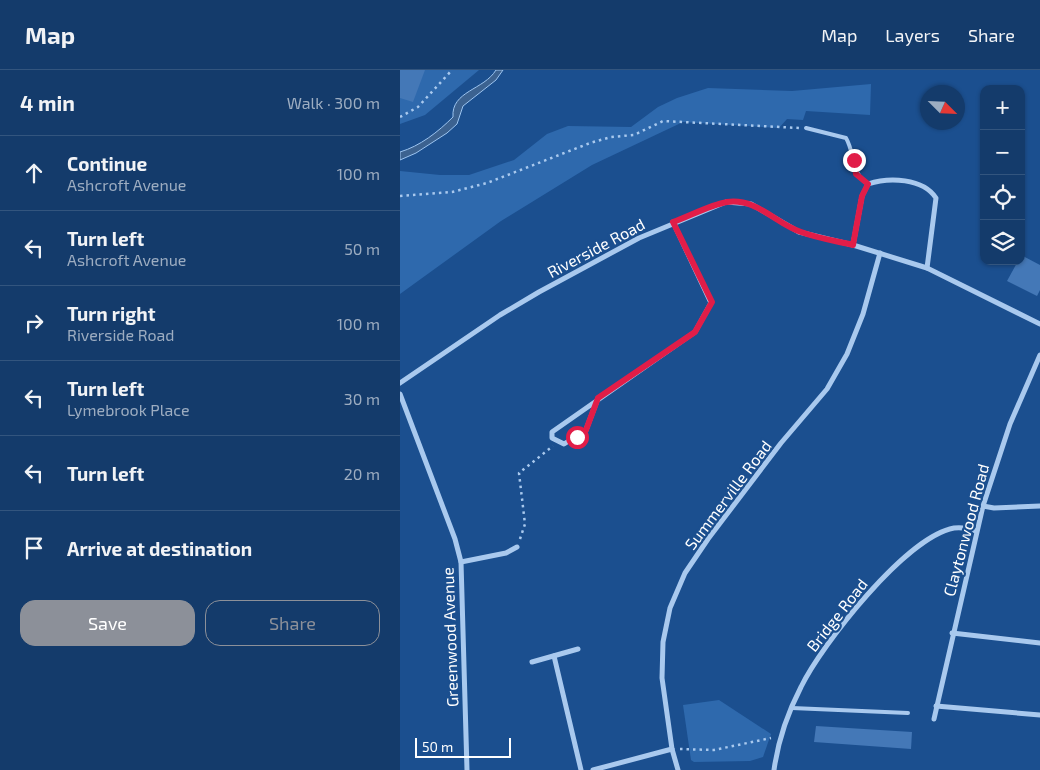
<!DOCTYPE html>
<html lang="en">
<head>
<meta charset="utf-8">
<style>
  body { margin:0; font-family:"Exo 2",sans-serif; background:#1d4271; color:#f1f3f6 }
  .controls { position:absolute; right:15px; top:15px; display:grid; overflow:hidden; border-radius:10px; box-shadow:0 1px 4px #0004 }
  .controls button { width:45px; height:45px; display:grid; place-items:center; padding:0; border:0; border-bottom:1px solid #33557e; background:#143b6b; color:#f1f3f6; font:25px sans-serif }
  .compass { position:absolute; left:520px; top:15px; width:45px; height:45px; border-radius:50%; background:#143b6b; box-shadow:0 1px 4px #0004; rotate:114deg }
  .scale { position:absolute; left:15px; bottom:12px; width:96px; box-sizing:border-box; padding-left:5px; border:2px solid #fff; border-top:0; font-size:14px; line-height:18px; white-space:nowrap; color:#fff; -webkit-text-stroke:4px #1b4f8f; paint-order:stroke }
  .stop { position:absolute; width:15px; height:15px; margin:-11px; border:4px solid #e11d48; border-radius:50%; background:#fff }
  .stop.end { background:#e11d48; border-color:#fff; box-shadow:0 1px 5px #0008 }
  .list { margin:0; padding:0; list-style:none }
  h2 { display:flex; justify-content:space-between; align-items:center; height:65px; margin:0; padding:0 20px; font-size:21px }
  h2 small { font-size:16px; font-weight:400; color:#9dadc1 }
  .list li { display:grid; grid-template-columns:32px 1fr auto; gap:15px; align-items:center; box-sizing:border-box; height:75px; padding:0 20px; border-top:1px solid #33557e }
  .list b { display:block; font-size:19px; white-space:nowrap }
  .list p { margin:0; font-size:16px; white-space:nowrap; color:#9dadc1 }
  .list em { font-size:16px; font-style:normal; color:#9dadc1 }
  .actions { display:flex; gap:10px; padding:15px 20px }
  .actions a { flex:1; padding:11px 0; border:1px solid #8c9099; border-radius:15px; text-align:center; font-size:18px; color:#8c9099 }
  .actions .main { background:#8c9099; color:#fff }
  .icon { flex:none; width:28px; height:28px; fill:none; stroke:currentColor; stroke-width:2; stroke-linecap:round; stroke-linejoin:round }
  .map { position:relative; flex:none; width:640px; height:700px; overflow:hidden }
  header { display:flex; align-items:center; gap:30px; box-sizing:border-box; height:70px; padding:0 25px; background:#143b6b; border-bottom:1px solid #33557e }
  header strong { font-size:24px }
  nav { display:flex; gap:28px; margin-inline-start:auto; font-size:18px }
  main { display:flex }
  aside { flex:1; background:#143b6b }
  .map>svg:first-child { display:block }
  .green { fill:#2e69ad }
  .water { fill:#3c6290; stroke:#9cc4f0 }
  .building { fill:#4478b7 }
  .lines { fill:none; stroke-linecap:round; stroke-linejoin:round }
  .path { stroke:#a9c9ee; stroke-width:2.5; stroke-dasharray:2.5 4; stroke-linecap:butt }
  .lane { stroke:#a9c9ee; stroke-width:4 }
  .street { stroke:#a9c9ee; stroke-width:5 }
  .route { stroke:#e11d48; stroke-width:6 }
  .labels { text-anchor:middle; stroke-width:4.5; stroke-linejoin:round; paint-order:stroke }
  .street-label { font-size:16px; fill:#fff; stroke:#1b4f8f }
</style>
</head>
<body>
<header>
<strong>Map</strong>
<nav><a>Map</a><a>Layers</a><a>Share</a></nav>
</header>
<main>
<aside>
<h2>4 min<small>Walk · 300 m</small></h2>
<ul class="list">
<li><svg class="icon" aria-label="ahead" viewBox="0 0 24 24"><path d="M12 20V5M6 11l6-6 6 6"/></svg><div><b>Continue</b><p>Ashcroft Avenue</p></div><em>100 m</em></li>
<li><svg class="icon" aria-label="left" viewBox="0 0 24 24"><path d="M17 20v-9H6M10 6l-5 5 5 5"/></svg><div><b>Turn left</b><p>Ashcroft Avenue</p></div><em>50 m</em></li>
<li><svg class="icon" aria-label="right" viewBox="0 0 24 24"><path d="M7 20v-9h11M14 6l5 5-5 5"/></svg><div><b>Turn right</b><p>Riverside Road</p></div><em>100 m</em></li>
<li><svg class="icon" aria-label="left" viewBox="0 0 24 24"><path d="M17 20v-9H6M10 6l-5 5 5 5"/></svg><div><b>Turn left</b><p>Lymebrook Place</p></div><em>30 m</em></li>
<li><svg class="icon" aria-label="left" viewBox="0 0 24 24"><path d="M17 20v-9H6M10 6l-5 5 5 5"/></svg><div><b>Turn left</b></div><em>20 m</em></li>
<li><svg class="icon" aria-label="arrive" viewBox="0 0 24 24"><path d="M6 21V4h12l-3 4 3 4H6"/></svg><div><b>Arrive at destination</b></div></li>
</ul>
<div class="actions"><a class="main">Save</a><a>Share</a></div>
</aside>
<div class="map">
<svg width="640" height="700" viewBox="0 0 640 700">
  <rect width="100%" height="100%" fill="#1b4f8f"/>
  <g class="green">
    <polygon points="0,0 79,0 25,45 0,54"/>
    <polygon points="471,14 470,45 406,41 403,50 387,49 379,58 283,52 192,95 101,151 0,224 0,101 40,105 69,105 114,90 147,64 168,56 231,57 258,37 277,28 308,18 392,21"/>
    <polygon points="319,630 371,664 363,687 350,691 294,692 291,690 283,635"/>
  </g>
  <path class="water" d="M 96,0 L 103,0 L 96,10 L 63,36 L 57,54 L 47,63 L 16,83 L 0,90 L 0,82 C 20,76 38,62 53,47 C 51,21 84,20 96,0 Z"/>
  <g class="building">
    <polygon points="0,0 25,0 13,32 0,28"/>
    <polygon points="621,185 640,195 640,220 637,226 607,211 618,191 621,191"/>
    <polygon points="416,656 512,662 511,679 414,672"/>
  </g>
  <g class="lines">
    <g class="path">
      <polyline points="0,47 18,37 52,0"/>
      <polyline points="0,126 52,122 87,113 190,73 211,67 234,65 263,51 399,58"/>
      <polyline points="120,469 125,454 119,403 153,376"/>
      <polyline points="280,679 314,680 371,668"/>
    </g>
    <g class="lane">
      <path d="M 406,58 L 446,68 C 455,83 451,104 468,114"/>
      <polyline points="392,638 508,643"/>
    </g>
    <g class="street">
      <path d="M 453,175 L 462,126 L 468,114 C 489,107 523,108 536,128 L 527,198"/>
      <polyline points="0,313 100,245 139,222 239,168 326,132 351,134 399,162 453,175 527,198 640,254"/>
      <polyline points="0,324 55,469 61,492 67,700"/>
      <polyline points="198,328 186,360 164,374 152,368 152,362 295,262 311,233 273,152"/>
      <polyline points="583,436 594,438 640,436"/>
      <polyline points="61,492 106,483 117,477"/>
      <polyline points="552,563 640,573"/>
      <polyline points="154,586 181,700"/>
      <polyline points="132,592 178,579"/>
      <polyline points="536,636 640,645"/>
      <polyline points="534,649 583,436 610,354 640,285"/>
      <polyline points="193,700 272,679"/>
      <polyline points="278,700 272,679 262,608 263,572 270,538 285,503 308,469 381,373 427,319 447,284 463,244 480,183"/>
      <path d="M 374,700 C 378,671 387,644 401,617 C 422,574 506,467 554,458 C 562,457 568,458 576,461"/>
    </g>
  </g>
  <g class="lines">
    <path class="route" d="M 177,367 L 186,360 L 198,328 L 295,262 L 312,232 L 273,152 C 290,146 310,135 327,132 C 357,128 375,153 401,162 C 417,168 436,171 453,175 L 462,126 L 468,114 L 456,104 L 454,90"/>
  </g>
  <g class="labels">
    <g class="street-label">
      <text transform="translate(196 178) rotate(-28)" y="6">Riverside Road</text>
      <text transform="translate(328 425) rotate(-53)" y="6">Summerville Road</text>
      <text transform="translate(566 460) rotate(-75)" y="6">Claytonwood Road</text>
      <text transform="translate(437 545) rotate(-52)" y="6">Bridge Road</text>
      <text transform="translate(50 567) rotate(-92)" y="6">Greenwood Avenue</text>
    </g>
  </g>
</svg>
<div class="controls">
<button>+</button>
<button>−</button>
<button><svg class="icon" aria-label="locate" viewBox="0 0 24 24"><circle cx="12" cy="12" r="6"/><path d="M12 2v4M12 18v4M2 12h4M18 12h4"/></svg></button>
<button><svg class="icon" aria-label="layers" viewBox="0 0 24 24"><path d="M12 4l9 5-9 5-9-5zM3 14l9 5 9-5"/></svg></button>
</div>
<svg class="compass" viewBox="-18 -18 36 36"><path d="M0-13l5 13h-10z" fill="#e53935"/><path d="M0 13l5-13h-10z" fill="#9dadc1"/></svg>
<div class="scale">50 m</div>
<div class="stop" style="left:177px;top:367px"></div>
<div class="stop end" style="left:454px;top:90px"></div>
</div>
</main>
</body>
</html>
